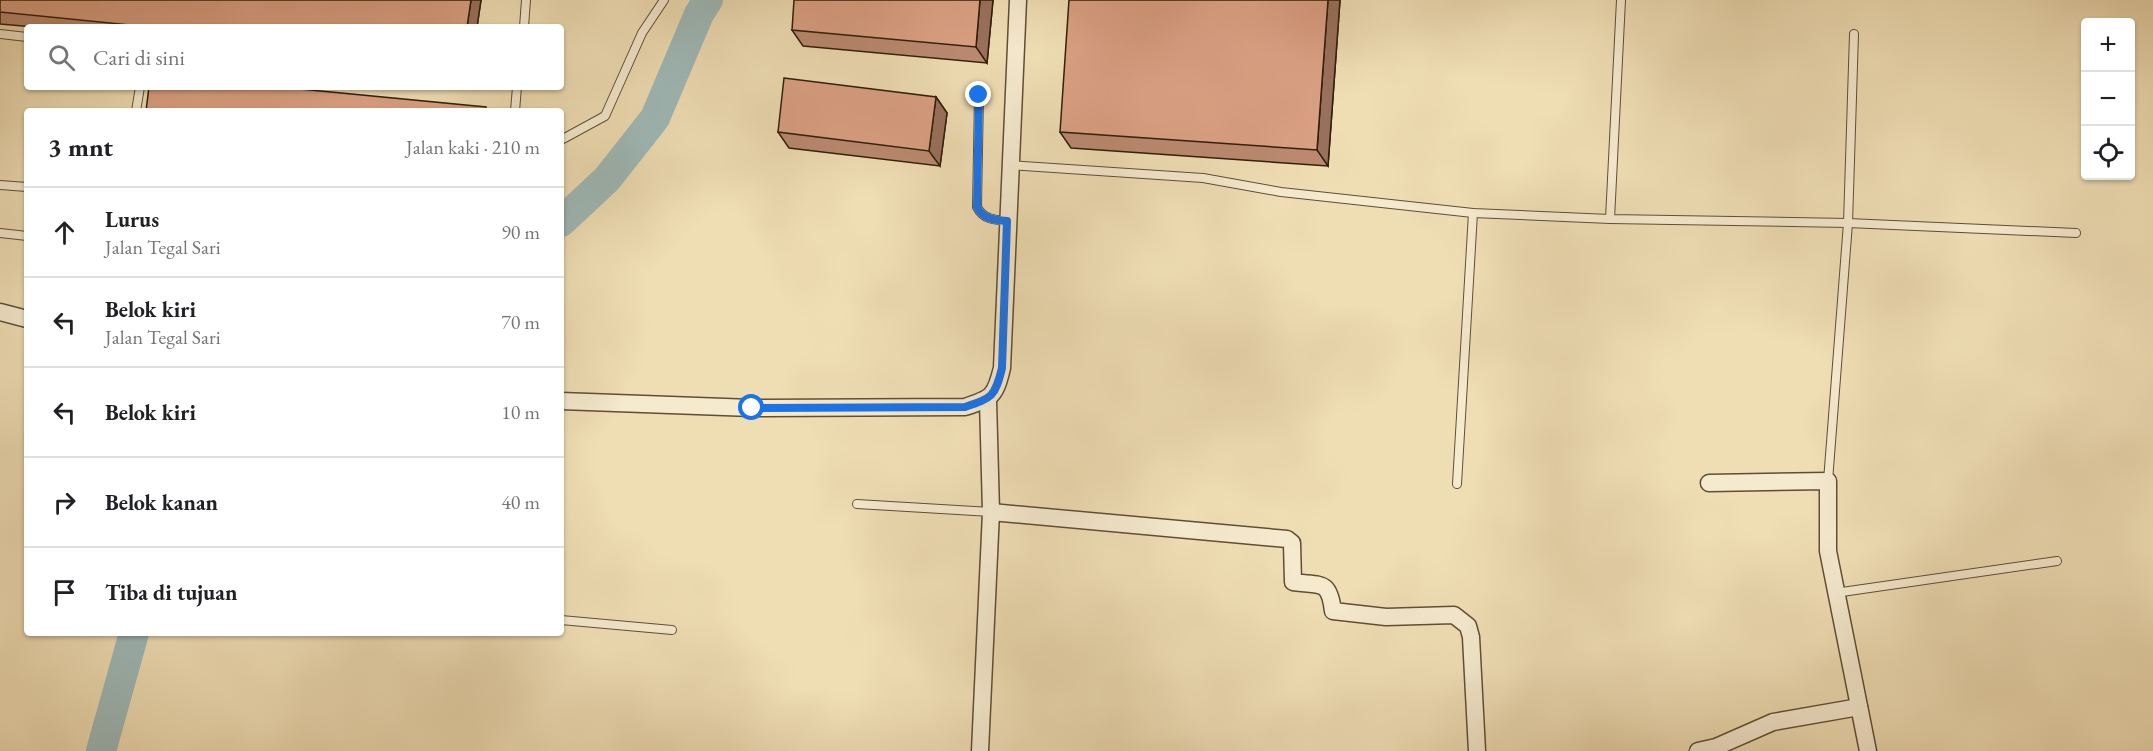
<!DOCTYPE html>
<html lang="id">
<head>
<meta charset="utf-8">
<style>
  body { margin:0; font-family:"EB Garamond",serif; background:#f2f2f2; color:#202124 }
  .controls { position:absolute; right:18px; top:18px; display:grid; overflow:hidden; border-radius:6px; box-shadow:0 2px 4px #0004 }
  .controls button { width:54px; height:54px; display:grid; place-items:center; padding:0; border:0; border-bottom:2px solid #e0e0e0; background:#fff; color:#202124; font:30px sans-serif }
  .stop { position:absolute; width:18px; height:18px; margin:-14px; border:4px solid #1a73e8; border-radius:50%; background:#fff }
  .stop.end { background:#1a73e8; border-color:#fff; box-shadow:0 2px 6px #0008 }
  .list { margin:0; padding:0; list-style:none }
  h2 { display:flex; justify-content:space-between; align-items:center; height:78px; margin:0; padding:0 24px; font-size:26px }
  h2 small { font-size:20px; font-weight:400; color:#757577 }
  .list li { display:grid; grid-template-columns:39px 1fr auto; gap:18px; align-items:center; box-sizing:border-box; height:90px; padding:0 24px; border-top:2px solid #e0e0e0 }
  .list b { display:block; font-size:22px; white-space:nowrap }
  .list p { margin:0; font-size:20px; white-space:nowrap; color:#757577 }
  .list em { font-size:20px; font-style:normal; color:#757577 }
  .icon { flex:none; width:33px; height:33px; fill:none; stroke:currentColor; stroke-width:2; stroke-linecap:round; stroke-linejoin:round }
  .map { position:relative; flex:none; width:2153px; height:751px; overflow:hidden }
  .search { position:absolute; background:#fff; box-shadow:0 2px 4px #0004; left:24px; top:24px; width:540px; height:66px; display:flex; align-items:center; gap:15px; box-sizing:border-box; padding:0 21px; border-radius:6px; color:#757577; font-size:22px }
  .panel { position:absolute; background:#fff; box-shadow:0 2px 4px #0004; left:24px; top:108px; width:540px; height:528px; border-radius:6px }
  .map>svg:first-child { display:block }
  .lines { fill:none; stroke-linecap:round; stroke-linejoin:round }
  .river { stroke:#9eb9b8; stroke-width:30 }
  .service-casing { stroke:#604e34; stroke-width:10 }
  .minor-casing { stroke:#604e34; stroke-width:19 }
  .service { stroke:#f5e9ce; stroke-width:8 }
  .minor { stroke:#f5e9ce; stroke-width:16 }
  .wall { fill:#bb8a71; stroke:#311e0a; stroke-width:1.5 }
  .shaded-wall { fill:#99705c; stroke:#311e0a; stroke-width:1.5 }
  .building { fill:#daa083; stroke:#311e0a; stroke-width:1.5 }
  .route { stroke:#1a73e8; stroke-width:8 }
</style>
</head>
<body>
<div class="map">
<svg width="2153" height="751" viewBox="0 0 2153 751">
  <rect width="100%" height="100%" fill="#efddb4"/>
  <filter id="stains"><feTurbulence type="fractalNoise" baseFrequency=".00333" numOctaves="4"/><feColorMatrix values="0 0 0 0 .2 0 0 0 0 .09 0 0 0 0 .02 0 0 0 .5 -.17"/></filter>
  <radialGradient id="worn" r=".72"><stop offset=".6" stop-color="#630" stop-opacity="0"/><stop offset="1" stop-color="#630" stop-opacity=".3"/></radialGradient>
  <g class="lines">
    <g class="river">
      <polyline points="561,222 607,179 655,118 699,14 708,0"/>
      <polyline points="101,751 134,633"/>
    </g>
    <g class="service-casing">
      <g id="service">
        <polyline points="524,27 526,0"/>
        <polyline points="0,34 27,37"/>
        <polyline points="1854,34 1848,223 2076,233"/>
        <path d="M 979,95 L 977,207 C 983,219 994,220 1007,221"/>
        <polyline points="136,111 140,87"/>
        <polyline points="515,111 517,87"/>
        <polyline points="561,140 605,116 642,33 664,0"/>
        <polyline points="1009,165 1203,178 1281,192 1473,213 1610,219 1848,223 1828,481"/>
        <polyline points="0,185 27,187"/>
        <polyline points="1610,219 1621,0"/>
        <polyline points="0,233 27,236"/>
        <polyline points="1457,484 1473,213"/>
        <polyline points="857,504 991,512"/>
        <polyline points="1835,593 2057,561"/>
        <polyline points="561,620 672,630"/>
      </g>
    </g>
    <g class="minor-casing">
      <g id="minor">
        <polyline points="0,312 27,319"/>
        <path d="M 561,401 L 752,408 L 965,407 C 992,398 995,397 1002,368 L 1018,0"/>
        <polyline points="1709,483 1828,481 1828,551 1868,751"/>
        <path d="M 991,512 L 1287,539 L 1292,543 L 1293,582 C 1321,586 1329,579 1333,611 L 1386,617 L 1454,615 L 1468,626 L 1471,637 L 1477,751"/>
        <polyline points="980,751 991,512 988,400"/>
        <polyline points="1698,751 1716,747 1773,722 1859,707"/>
      </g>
    </g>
    <use href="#service" class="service"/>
    <use href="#minor" class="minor"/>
  </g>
  <g class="wall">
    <polygon points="0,0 481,0 477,27 34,27 0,24"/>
    <polygon points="993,0 987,63 803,46 792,30"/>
    <polygon points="1340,0 1328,166 1071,148 1060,132"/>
    <polygon points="936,97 947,113 940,166 789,148 778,132"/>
  </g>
  <g class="shaded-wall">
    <polygon points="471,0 481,0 477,27 467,27"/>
    <polygon points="980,0 993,0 987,63 976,47"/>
    <polygon points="1328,0 1340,0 1328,166 1317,150"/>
    <polygon points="936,97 947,113 940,166 929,151"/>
  </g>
  <g class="building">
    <polygon points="0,0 471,0 467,27 150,27 0,12"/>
    <polygon points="794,0 980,0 976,47 792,30"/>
    <polygon points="1069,0 1328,0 1317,150 1060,132"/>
    <polygon points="784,78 936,97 929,151 778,132"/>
    <polygon points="149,87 279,87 486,107 486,111 146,111"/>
  </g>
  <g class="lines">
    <path class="route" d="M 752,408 L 965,407 C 992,398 995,397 1002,368 L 1007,221 C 994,220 983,219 977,207 L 979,95"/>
  </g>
  <rect width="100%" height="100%" filter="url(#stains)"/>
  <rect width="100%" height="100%" fill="url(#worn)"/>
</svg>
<div class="controls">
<button>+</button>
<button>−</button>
<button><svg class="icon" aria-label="locate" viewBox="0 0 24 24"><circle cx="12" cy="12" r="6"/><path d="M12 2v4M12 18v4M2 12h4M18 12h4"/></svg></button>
</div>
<div class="stop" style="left:752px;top:408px"></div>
<div class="stop end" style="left:979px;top:95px"></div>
<div class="search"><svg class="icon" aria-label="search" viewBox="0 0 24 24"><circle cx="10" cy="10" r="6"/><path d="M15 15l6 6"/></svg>Cari di sini</div>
<section class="panel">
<h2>3 mnt<small>Jalan kaki · 210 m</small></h2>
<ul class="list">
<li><svg class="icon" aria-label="ahead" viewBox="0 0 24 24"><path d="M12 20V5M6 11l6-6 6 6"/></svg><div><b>Lurus</b><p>Jalan Tegal Sari</p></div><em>90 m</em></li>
<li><svg class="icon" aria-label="left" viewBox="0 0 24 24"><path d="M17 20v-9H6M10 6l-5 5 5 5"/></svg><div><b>Belok kiri</b><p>Jalan Tegal Sari</p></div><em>70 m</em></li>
<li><svg class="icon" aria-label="left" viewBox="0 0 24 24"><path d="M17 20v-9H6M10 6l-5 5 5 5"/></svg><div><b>Belok kiri</b></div><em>10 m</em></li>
<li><svg class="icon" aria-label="right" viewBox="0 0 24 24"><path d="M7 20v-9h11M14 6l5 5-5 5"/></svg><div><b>Belok kanan</b></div><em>40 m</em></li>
<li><svg class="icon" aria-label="arrive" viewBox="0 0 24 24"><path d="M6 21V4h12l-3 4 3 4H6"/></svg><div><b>Tiba di tujuan</b></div></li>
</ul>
</section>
</div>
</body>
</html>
